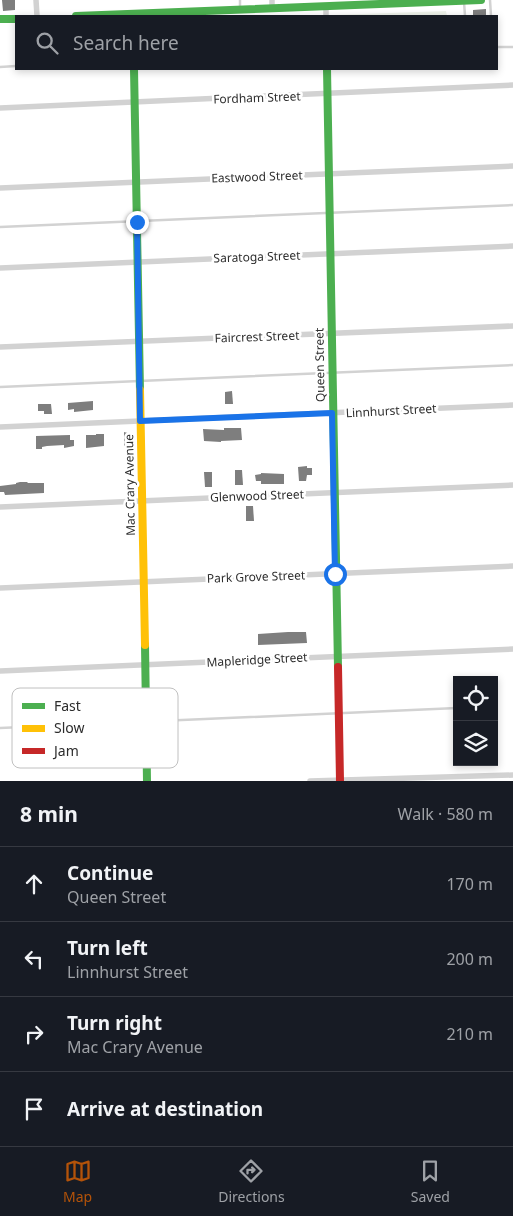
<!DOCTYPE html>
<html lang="en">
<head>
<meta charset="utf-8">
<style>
  body { margin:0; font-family:"Noto Sans",sans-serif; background:#20242c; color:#f1f3f6 }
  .controls { position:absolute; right:15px; bottom:15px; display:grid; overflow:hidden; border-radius:0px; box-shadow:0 2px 8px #0003 }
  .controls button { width:45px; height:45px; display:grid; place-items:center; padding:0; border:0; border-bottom:1px solid #363941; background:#171b24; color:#f1f3f6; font:25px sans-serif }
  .stop { position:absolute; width:15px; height:15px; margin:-11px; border:4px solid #1a73e8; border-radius:50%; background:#fff }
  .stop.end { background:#1a73e8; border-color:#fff; box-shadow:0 1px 5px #0008 }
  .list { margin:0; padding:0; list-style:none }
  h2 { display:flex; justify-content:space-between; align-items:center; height:65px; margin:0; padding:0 20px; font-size:21px }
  h2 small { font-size:16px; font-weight:400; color:#9ea1a6 }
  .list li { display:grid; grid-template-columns:32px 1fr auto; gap:15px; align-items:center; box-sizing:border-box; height:75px; padding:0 20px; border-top:1px solid #363941 }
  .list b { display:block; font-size:19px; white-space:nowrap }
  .list p { margin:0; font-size:16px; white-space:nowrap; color:#9ea1a6 }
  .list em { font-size:16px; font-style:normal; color:#9ea1a6 }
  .icon { flex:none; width:28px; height:28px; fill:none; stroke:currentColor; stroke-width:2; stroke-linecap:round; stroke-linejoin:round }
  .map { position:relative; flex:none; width:513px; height:781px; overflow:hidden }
  .search { position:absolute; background:#171b24; box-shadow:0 2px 8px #0003; left:15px; right:15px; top:15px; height:55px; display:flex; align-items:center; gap:12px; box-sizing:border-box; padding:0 18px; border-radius:0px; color:#9ea1a6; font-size:19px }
  .sheet { height:365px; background:#171b24 }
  nav { display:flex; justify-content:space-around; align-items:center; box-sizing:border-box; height:70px; border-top:1px solid #363941; background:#171b24; font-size:14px; color:#9ea1a6 }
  nav a { display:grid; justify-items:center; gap:2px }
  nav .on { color:#b45309 }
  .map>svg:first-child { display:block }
  .green { fill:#eff3eb }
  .building { fill:#7e7e7e }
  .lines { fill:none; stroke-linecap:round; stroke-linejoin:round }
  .lane { stroke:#d2d2d2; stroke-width:2.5 }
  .street { stroke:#d2d2d2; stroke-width:5.5 }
  .fast { stroke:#4caf50; stroke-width:8 }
  .slow { stroke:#ffc107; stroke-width:8 }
  .jam { stroke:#c62828; stroke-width:8 }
  .route { stroke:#1a73e8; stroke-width:6 }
  .labels { text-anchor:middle; stroke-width:5; stroke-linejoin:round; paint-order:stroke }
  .street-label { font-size:12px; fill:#2d2d2d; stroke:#fff }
  .key { fill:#fff; stroke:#c0c0c0; stroke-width:1 }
  .key-label { font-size:14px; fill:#2d2d2d }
</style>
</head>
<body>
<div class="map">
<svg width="513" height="781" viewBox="0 0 513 781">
  <rect width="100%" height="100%" fill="#fff"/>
  <polygon class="green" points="446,11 447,16 334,16 333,15"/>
  <g class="building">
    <polygon points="2,0 15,0 15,10 3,11"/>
    <polygon points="486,9 486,16 473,16 473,10"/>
    <polygon points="232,391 233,404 225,404 225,392"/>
    <polygon points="93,401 93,410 74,412 74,409 68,410 68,403"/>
    <polygon points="38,404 51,404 52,414 44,414 44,411 38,411"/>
    <polygon points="224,428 241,428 242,440 221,441 221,442 204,441 203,429 224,430"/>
    <polygon points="124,432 131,434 132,446 124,446"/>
    <polygon points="96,434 104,434 104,446 86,448 86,435 96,435"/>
    <polygon points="70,435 70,440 74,440 74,446 64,448 64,445 47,446 42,447 42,449 36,449 36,436"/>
    <polygon points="307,466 307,468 312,468 312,475 307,475 306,481 299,481 298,467"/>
    <polygon points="235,470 242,470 243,485 235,485"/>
    <polygon points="204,472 212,472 212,487 205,487"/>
    <polygon points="261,473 284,474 284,484 261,484 261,481 256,481 255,475 261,474"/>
    <polygon points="20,482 27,482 28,483 44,483 44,493 5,495 4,492 0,492 0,486 16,484 16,483"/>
    <polygon points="246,506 253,506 254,521 246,521"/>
    <polygon points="288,632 306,632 307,643 258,645 258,634"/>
  </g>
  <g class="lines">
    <g class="lane">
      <polyline points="240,0 240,8"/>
      <polyline points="490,0 491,16"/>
      <polyline points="464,2 465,16"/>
      <polyline points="497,47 513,47"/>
      <polyline points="0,67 16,66"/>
      <polyline points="0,227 513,205"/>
      <polyline points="0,387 513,365"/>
      <polyline points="0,728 457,708"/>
    </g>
    <g class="street">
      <polyline points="36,0 37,16"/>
      <polyline points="272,0 272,8"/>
      <polyline points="326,6 326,16"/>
      <polyline points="0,108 513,85"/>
      <polyline points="0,188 513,166"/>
      <polyline points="0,268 513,246"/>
      <polyline points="0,347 513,326"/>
      <polyline points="0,427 513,405"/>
      <polyline points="0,507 513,485"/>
      <polyline points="0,588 513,566"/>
      <polyline points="0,671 513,649"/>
      <polyline points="310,781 513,775"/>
    </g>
    <g class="fast">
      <polyline points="76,16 481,0"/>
      <polyline points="0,19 16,19"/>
      <polyline points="134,69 140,390"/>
      <polyline points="327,69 338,667"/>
      <polyline points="145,645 147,781"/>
    </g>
    <polyline class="slow" points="140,390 145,645"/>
    <polyline class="jam" points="338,667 340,781"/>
  </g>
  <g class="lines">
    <polyline class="route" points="137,222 140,421 332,413 335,574"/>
  </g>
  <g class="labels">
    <g class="street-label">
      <text transform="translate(257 98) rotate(-2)" y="4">Fordham Street</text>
      <text transform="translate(257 177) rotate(-2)" y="4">Eastwood Street</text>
      <text transform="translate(257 257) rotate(-2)" y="4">Saratoga Street</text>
      <text transform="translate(257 337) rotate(-2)" y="4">Faircrest Street</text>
      <text transform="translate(320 365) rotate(-91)" y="4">Queen Street</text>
      <text transform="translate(391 411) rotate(-3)" y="4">Linnhurst Street</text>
      <text transform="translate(130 485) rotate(-91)" y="4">Mac Crary Avenue</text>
      <text transform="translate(257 496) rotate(-2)" y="4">Glenwood Street</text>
      <text transform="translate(256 577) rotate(-2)" y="4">Park Grove Street</text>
      <text transform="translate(257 660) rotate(-3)" y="4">Mapleridge Street</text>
    </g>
  </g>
  <rect x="12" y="688" width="166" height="80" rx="8" class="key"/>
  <rect x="22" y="703" width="23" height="6" fill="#4caf50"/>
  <rect x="22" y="725" width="23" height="7" fill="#ffc107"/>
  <rect x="22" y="748" width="23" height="6" fill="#c62828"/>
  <g class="key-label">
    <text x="54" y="711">Fast</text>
    <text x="54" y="733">Slow</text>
    <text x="54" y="756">Jam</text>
  </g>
</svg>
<div class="controls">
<button><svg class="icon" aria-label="locate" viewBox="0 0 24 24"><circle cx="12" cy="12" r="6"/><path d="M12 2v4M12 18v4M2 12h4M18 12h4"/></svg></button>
<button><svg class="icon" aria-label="layers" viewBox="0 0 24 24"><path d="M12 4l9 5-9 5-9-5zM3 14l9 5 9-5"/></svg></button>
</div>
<div class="stop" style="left:335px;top:574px"></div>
<div class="stop end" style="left:137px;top:222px"></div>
<div class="search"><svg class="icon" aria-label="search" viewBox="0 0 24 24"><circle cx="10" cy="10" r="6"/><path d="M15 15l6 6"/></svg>Search here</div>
</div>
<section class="sheet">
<h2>8 min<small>Walk · 580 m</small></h2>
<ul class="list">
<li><svg class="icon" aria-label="ahead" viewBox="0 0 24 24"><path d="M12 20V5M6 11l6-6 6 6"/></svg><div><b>Continue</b><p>Queen Street</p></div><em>170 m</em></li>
<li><svg class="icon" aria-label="left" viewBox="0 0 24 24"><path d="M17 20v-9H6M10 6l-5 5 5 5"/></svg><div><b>Turn left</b><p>Linnhurst Street</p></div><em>200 m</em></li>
<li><svg class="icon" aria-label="right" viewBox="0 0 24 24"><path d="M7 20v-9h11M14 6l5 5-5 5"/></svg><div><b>Turn right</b><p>Mac Crary Avenue</p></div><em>210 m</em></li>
<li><svg class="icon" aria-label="arrive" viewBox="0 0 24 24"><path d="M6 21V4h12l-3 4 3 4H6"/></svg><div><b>Arrive at destination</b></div></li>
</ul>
</section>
<nav>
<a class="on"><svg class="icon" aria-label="map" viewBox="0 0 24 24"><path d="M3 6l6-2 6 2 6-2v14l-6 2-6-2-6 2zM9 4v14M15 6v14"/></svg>Map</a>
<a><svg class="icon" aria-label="directions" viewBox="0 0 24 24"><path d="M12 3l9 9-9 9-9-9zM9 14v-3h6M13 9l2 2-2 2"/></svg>Directions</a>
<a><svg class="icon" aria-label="saved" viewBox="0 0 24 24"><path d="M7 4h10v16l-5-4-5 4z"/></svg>Saved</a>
</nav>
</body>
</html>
